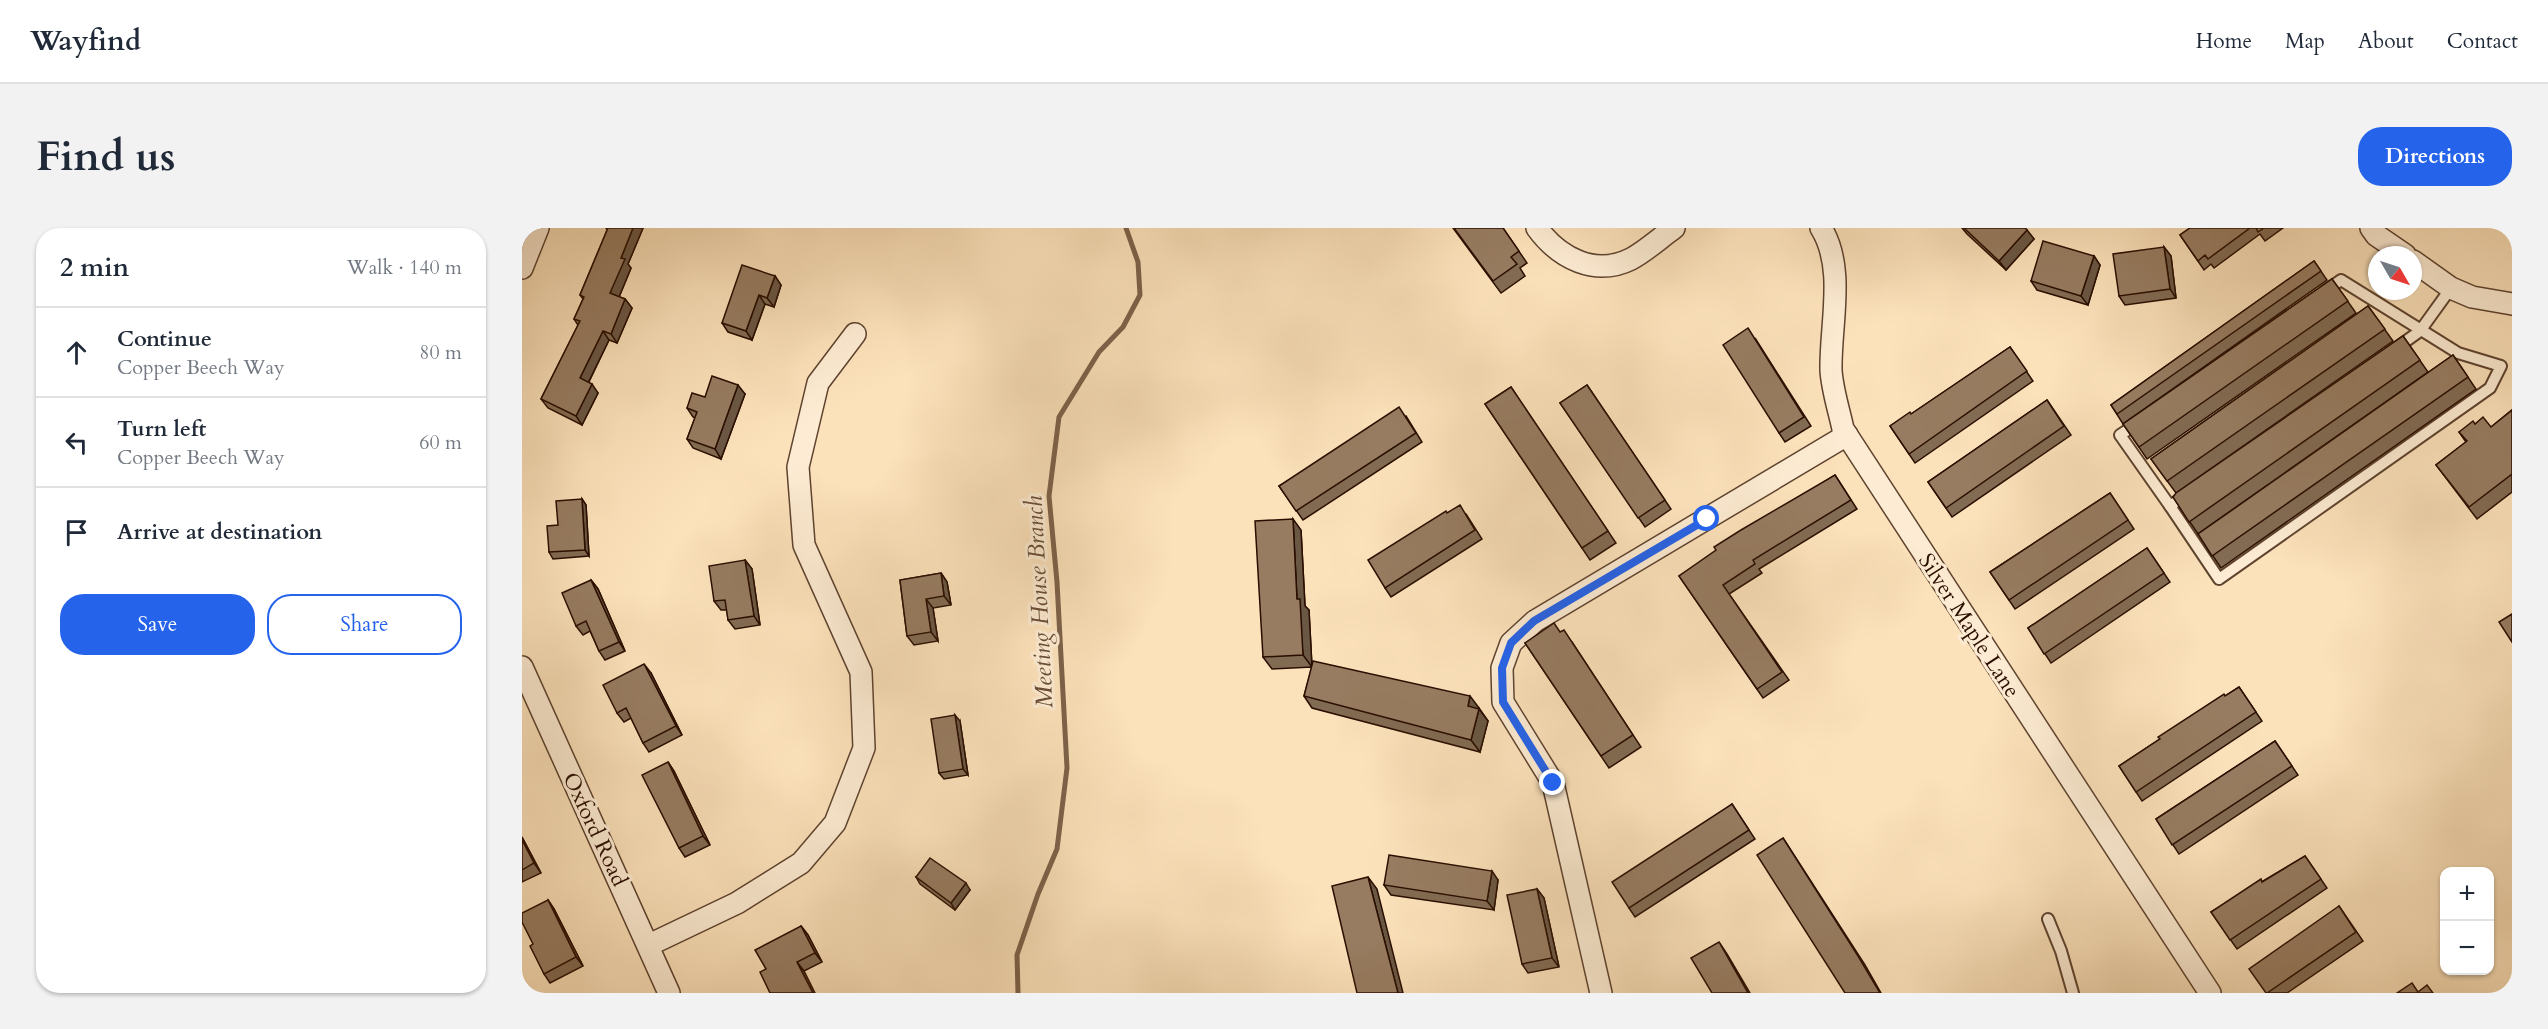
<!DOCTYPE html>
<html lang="en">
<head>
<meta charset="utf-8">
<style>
  body { margin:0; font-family:Cardo,serif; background:#f2f2f3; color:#1f2937 }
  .controls { position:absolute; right:18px; bottom:18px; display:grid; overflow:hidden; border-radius:12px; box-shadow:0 2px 4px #0004 }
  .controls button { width:54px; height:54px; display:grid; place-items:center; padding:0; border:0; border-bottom:2px solid #e0e1e3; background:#fff; color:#1f2937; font:30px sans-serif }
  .compass { position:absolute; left:1846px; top:18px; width:54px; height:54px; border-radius:50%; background:#fff; box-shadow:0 2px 4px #0004; rotate:129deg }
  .stop { position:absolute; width:18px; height:18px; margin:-14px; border:4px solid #2563eb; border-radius:50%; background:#fff }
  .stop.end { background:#2563eb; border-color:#fff; box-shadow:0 2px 6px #0008 }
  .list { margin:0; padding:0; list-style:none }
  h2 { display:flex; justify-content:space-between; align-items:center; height:78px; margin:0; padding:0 24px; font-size:26px }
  h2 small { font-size:20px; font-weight:400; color:#747a83 }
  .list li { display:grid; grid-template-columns:39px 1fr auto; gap:18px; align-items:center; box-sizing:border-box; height:90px; padding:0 24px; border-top:2px solid #e0e1e3 }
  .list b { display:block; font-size:22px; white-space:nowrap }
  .list p { margin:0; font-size:20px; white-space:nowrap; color:#747a83 }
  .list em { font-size:20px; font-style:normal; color:#747a83 }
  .actions { display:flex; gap:12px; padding:18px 24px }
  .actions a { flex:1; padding:14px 0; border:2px solid #2563eb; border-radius:24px; text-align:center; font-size:21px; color:#2563eb }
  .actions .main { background:#2563eb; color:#fff }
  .icon { flex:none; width:33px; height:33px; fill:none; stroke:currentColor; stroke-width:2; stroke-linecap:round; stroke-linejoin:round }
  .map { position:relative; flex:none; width:1990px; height:765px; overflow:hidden; border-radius:24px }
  header { display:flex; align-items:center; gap:36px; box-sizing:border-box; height:84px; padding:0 30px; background:#fff; border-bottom:2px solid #e0e1e3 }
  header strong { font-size:28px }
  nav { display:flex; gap:33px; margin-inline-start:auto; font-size:21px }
  .intro { display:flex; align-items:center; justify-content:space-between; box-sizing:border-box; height:144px; padding:0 36px }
  h1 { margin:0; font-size:42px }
  .button { padding:15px 27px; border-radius:24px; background:#2563eb; color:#fff; font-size:21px; font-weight:700 }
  main { display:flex; gap:36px; padding:0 36px }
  aside { flex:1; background:#fff; border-radius:24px; box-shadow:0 2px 4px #0004 }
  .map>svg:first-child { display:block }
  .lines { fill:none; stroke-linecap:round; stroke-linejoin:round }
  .stream { stroke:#7d624a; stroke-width:5 }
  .lane-casing { stroke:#5e432f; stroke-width:14 }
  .street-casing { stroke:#5e432f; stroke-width:24 }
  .lane { stroke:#fdecd3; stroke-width:10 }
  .street { stroke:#fdecd3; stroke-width:21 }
  .wall { fill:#826b53; stroke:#2a0e00; stroke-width:1.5 }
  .shaded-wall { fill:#6a5744; stroke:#2a0e00; stroke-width:1.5 }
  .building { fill:#977c61; stroke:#2a0e00; stroke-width:1.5 }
  .route { stroke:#2563eb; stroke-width:8 }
  .labels { text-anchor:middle; stroke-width:6; stroke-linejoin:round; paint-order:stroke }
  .street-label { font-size:22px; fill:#2a0e00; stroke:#fdecd3 }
  .water-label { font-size:24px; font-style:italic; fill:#694d37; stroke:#fdecd3 }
</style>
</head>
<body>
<header>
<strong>Wayfind</strong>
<nav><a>Home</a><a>Map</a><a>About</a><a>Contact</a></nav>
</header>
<div class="intro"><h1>Find us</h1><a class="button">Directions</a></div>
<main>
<aside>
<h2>2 min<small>Walk · 140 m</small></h2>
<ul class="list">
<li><svg class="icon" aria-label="ahead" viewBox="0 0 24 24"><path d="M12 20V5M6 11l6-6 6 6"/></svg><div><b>Continue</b><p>Copper Beech Way</p></div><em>80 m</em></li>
<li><svg class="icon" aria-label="left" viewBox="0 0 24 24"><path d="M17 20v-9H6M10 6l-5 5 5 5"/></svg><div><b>Turn left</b><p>Copper Beech Way</p></div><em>60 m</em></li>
<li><svg class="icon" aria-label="arrive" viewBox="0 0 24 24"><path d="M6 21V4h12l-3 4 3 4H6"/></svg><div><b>Arrive at destination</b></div></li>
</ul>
<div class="actions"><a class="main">Save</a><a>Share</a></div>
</aside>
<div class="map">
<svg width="1990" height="765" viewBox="0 0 1990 765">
  <rect width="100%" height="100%" fill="#fce2bb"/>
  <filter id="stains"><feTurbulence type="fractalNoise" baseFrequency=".00333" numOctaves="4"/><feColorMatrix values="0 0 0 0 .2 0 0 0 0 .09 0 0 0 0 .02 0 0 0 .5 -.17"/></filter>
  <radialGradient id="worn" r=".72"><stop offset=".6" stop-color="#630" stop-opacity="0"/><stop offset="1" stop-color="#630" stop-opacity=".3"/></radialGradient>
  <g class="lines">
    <polyline class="stream" points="496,765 495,727 516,666 535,621 545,540 535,354 527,268 537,189 577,124 601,99 618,67 616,34 604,0"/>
    <g class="lane-casing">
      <g id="lane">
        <polyline points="1873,121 1898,103 1929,60"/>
        <polyline points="1616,195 1598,207 1648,278 1664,267"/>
        <polyline points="1648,278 1697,351 1968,160 1979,138 1936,125 1819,52 1803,63"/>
        <polyline points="1526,691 1539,723 1551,765"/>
      </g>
    </g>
    <g class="street-casing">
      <g id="street">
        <path d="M 1015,0 C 1037,30 1073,49 1109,31 C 1124,23 1138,10 1152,0"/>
        <path d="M 1299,0 C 1324,40 1308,97 1309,142 C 1310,161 1317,182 1321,201 L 1688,765"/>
        <polyline points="1849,0 1854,7 1883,27"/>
        <polyline points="1891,33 1929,60 1950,69 1990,76"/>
        <polyline points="0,40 16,0"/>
        <polyline points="0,439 147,765"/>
        <polyline points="127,717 215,675 279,635 313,595 342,520 339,444 282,317 276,239 296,155 333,106"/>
        <polyline points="1079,765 1031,555 981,474 980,440 989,415 1013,393 1325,207"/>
      </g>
    </g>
    <use href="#lane" class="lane"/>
    <use href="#street" class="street"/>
  </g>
  <g class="wall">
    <polygon points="84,0 121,0 106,36 109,40 97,69 103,71 110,80 95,115 87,112 67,154 76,165 60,197 26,180 19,171 56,97 52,91 61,71 58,67 85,2"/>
    <polygon points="931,0 981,0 1005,35 998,40 1003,48 979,65"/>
    <polygon points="1440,0 1503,0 1512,11 1484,42 1445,6"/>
    <polygon points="1668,0 1761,0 1743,13 1738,6 1692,40 1689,36 1682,42 1658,7"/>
    <polygon points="1642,19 1649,28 1654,70 1603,77 1597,68"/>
    <polygon points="1572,28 1578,37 1566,77 1515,62 1509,53"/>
    <polygon points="1792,33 1805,52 1601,196 1589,177"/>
    <polygon points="253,48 259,57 252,79 243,76 230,112 206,104 200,95"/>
    <polygon points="1810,51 1834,85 1625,231 1601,196"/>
    <polygon points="1846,78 1871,113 1654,265 1629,231"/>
    <polygon points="1881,108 1906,144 1676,306 1651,269"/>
    <polygon points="1233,110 1289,198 1263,214 1257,205"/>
    <polygon points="1488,119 1511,153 1393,235 1368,198 1389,186"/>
    <polygon points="1931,127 1954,161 1699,340 1676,306"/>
    <polygon points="1065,157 1149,281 1123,299 1038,175"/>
    <polygon points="989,159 1094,315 1068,332 963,176"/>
    <polygon points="223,166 199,231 171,220 165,211 173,190 171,189 165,180 183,169"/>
    <polygon points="1525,172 1549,207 1430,289 1406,254"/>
    <polygon points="1990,182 1990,264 1955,291 1914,237 1944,214 1937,204 1953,196 1969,199"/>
    <polygon points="884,188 900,214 781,292 757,258"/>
    <polygon points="1313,247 1335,281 1237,341 1240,345 1207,366 1267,452 1241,470 1157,348"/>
    <polygon points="1588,265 1612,301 1493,381 1468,344"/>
    <polygon points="60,271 64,277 67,328 31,331 27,324 36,297"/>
    <polygon points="925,285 944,286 960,311 869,369 863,360"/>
    <polygon points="779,302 783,378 787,382 790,439 957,480 966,493 958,524 790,480 782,468 790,439 750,441 741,429"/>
    <polygon points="1625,320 1648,354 1529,435 1506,400"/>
    <polygon points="223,332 230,341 238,397 213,401 206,392 205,382 199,382 192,373"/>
    <polygon points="419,345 425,354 429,377 411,380 416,413 392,417 385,408 378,352"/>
    <polygon points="69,352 76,361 103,423 83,432 77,423 68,403 61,407 54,398"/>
    <polygon points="1039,404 1050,414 1119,519 1087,540 1003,415"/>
    <polygon points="129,445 160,507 127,524 121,515 109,490 102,494 95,485"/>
    <polygon points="1717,459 1740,493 1620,573 1597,538"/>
    <polygon points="438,493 446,547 422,551 417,545"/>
    <polygon points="1753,513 1776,547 1657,626 1634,591"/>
    <polygon points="146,534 152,543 188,617 163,629 157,620"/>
    <polygon points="1210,576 1233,611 1113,689 1107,680"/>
    <polygon points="0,609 19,645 0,654"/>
    <polygon points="1783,628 1805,660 1715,721 1689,684"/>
    <polygon points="394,649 448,662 433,682 398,656"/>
    <polygon points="976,652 972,682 869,667 862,657"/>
    <polygon points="1015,661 1022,670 1037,739 1006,745 1000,736"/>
    <polygon points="26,672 32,681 61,738 28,755 22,746 11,716"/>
    <polygon points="1817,678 1841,713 1765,765 1744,765"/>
    <polygon points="279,698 286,707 300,734 282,743 244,741"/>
  </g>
  <g class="shaded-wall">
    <polygon points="111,0 121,0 106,36 109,40 95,74 88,65 99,30"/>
    <polygon points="1505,2 1512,11 1484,42 1477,33"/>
    <polygon points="1642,19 1649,28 1654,70 1648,61"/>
    <polygon points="1572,28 1578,37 1566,77 1559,68"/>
    <polygon points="253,48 259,57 252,79 245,70"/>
    <polygon points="237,67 243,76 230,112 224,103"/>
    <polygon points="103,71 110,80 95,115 89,106"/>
    <polygon points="81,103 87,112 64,159 58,150"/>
    <polygon points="70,156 76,165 60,197 54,188"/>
    <polygon points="216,157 223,166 199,231 193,221"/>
    <polygon points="60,271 64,277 67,328 63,322"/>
    <polygon points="771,291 779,302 783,378 787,382 790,439 781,427 775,371"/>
    <polygon points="223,332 230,341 238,397 232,388"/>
    <polygon points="419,345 425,354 429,377 422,368"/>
    <polygon points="69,352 76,361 103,423 97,414"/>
    <polygon points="404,371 411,380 416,413 409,404"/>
    <polygon points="122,436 129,445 160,507 154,498"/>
    <polygon points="948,468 957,480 954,490 946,478"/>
    <polygon points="957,481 966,493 958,524 949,512"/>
    <polygon points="433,487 438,493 446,547 441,541"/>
    <polygon points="146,534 152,543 188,617 181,608"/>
    <polygon points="0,609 19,645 12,635 0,612"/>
    <polygon points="1261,610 1343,737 1359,765 1358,765"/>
    <polygon points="970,643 976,652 972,682 965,673"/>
    <polygon points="846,649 855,661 881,765 876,765"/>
    <polygon points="444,655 448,662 433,682 429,675"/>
    <polygon points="1015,661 1022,670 1037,739 1030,730"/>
    <polygon points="26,672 32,681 61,738 54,729"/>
    <polygon points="279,698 286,707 300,734 293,725"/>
    <polygon points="1197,714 1205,726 1228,765 1226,765"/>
    <polygon points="275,734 282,743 293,765 291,765"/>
  </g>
  <g class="building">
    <polygon points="86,0 111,0 99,30 103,31 88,65 103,71 89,106 81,103 58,150 70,156 54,188 19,171 58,93 52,91 62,69 58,67"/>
    <polygon points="932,0 981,0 997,23 989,29 995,36 971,53"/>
    <polygon points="1442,0 1503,0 1505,2 1477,33"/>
    <polygon points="1668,0 1728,0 1686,31 1683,27 1676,33 1658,7"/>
    <polygon points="1734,0 1742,0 1736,4"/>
    <polygon points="1521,13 1572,28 1559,68 1509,53"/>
    <polygon points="1642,19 1648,61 1597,68 1591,26"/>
    <polygon points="1792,33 1799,43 1595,186 1589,177"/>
    <polygon points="220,37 253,48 245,70 237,67 224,103 200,95"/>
    <polygon points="1810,51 1826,73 1617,219 1601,196"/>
    <polygon points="1846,78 1863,101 1645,253 1629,231"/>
    <polygon points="1226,100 1282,189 1257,205 1201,117"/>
    <polygon points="1881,108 1898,132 1667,294 1651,269 1654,265"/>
    <polygon points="1488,119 1505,143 1387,226 1368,198 1388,184 1389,186"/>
    <polygon points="1931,127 1946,149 1690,328 1676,306"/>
    <polygon points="190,148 216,157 193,221 165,211 175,184 165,180 170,165 183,169"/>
    <polygon points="1065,157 1143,272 1116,290 1038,175"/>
    <polygon points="989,159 1086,303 1060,320 963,176"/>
    <polygon points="1525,172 1542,198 1424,280 1406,254"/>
    <polygon points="877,179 894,205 774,283 757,258"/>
    <polygon points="1990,182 1990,246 1947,279 1914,237 1945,213 1937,204 1951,193 1953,196 1961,189 1969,199"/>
    <polygon points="1313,247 1329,272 1231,332 1233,336 1201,357 1260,444 1235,461 1157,348 1194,322 1192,319 1219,302"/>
    <polygon points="1588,265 1606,292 1487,372 1468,344"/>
    <polygon points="60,271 63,322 27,324 25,298 36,297 34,273"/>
    <polygon points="938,277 953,302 863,360 846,332 924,283 925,285"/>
    <polygon points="771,291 775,371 778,371 781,427 741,429 733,293"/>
    <polygon points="1625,320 1642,345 1522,426 1506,400"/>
    <polygon points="223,332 232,388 206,392 203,372 192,373 187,338"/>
    <polygon points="419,345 422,368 404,371 409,404 385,408 378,352"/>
    <polygon points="69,352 97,414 77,423 64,393 54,398 40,365"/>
    <polygon points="1990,386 1990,414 1977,394"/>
    <polygon points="1032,395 1038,404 1042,402 1111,507 1079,528 1003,415"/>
    <polygon points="791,433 948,468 946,478 957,481 949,512 782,468"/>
    <polygon points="122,436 154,498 121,515 104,480 95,485 81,457"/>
    <polygon points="1717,459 1734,484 1614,564 1597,538 1638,511 1636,509 1702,466 1703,468"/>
    <polygon points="433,487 441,541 417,545 409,491"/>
    <polygon points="1753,513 1770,538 1650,617 1634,591"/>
    <polygon points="146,534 181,608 157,620 120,547"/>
    <polygon points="1210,576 1227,602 1107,680 1090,654"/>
    <polygon points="1261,610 1336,728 1358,765 1323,765 1235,627"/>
    <polygon points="0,612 12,635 0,642"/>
    <polygon points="867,627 970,643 965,673 862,657"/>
    <polygon points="1783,628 1799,651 1708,712 1689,684 1739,651 1740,654"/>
    <polygon points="408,630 444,655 429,675 394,649"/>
    <polygon points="846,649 876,765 835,765 810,658"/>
    <polygon points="1015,661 1030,730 1000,736 985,667"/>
    <polygon points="26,672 54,729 22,746 8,718 11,716 0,694 0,685"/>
    <polygon points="1817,678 1834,704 1745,765 1744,765 1727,741"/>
    <polygon points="279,698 293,725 275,734 291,765 248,765 238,744 244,741 233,722"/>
    <polygon points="1197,714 1226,765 1190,765 1169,730"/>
    <polygon points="1890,755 1896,764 1905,757 1911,765 1875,765"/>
  </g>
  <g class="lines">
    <polyline class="route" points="1031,555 981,474 980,440 989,415 1012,393 1185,291"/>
  </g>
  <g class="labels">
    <g class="street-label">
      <text transform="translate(1448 397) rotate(57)" y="8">Silver Maple Lane</text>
      <text transform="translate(74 601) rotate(65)" y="8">Oxford Road</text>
    </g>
    <g class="water-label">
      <text transform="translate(517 374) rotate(-93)" y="8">Meeting House Branch</text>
    </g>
  </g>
  <rect width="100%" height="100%" filter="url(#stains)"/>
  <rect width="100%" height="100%" fill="url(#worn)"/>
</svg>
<div class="controls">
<button>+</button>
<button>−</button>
</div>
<svg class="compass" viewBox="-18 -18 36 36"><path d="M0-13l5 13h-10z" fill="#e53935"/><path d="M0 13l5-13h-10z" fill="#747a83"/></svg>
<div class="stop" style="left:1185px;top:291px"></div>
<div class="stop end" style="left:1031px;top:555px"></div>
</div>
</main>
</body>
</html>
